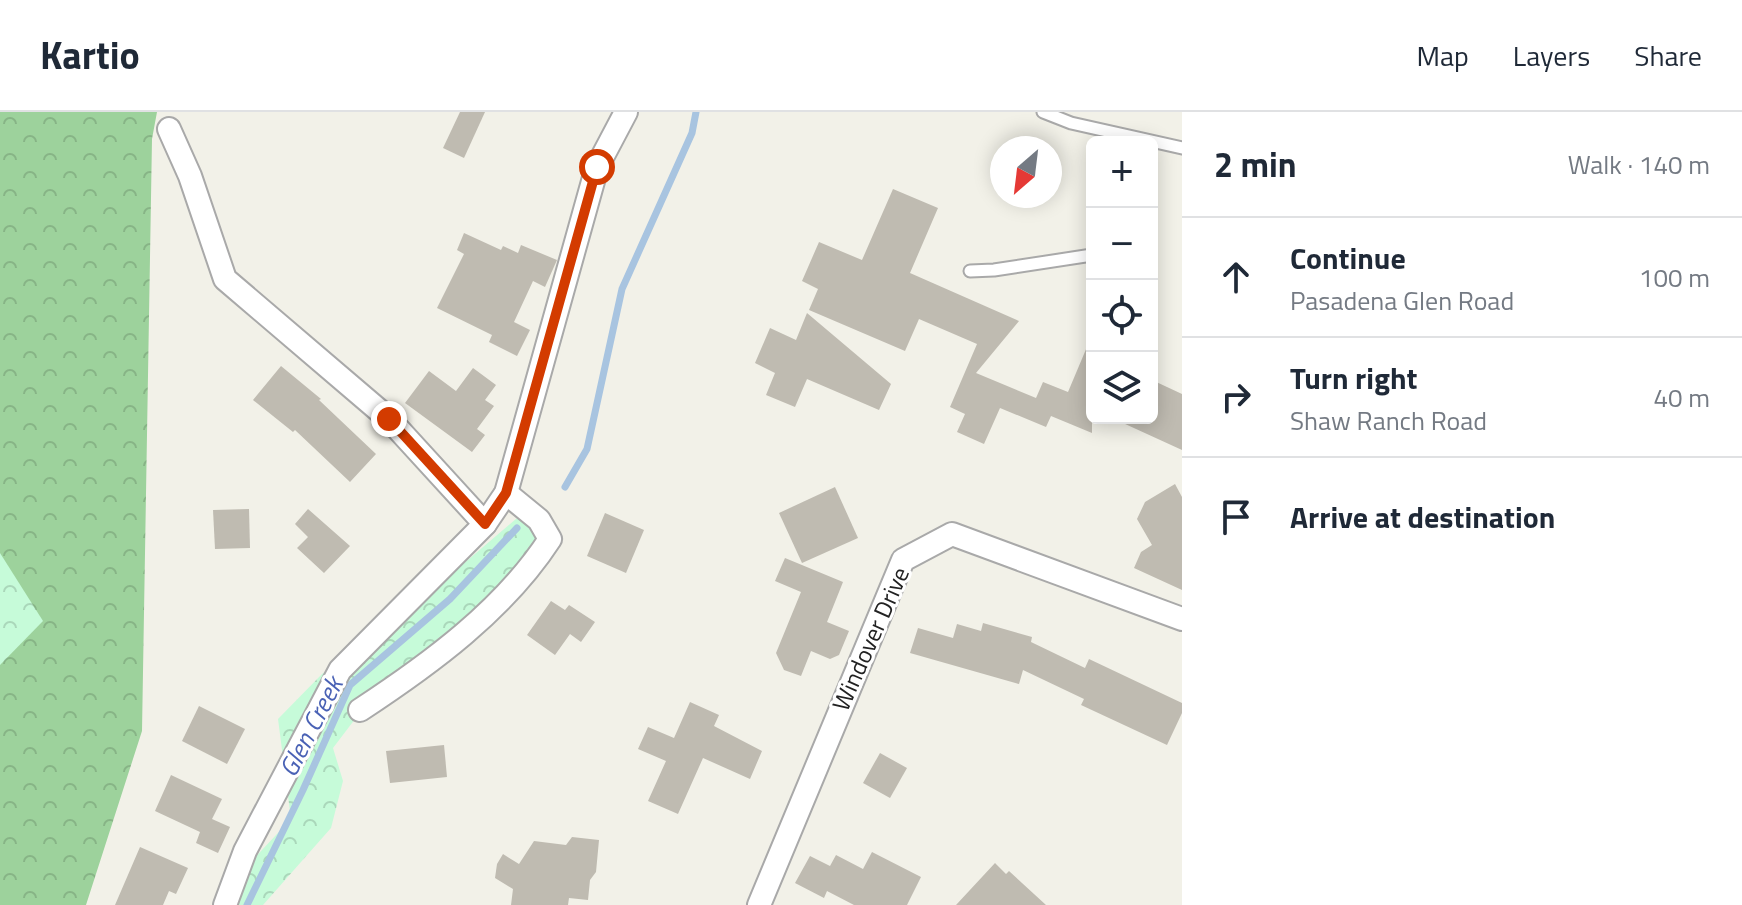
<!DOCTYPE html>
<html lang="en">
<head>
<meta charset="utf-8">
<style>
  body { margin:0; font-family:"Titillium Web",sans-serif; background:#f2f2f3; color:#1f2937 }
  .controls { position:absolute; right:24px; top:24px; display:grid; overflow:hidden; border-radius:12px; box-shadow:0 4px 20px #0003 }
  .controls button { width:72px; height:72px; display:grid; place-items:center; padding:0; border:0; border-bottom:2px solid #e0e1e3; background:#fff; color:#1f2937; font:40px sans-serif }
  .compass { position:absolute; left:990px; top:24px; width:72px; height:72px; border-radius:50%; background:#fff; box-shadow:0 4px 20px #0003; rotate:208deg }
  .stop { position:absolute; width:24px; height:24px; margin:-18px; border:6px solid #d33b00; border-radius:50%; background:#fff }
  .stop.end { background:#d33b00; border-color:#fff; box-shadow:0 2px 8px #0008 }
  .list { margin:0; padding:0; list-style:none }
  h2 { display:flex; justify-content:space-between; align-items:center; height:104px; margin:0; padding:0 32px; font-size:34px }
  h2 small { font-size:26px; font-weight:400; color:#747a83 }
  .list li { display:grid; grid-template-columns:52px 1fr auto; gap:24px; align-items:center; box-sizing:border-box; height:120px; padding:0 32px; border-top:2px solid #e0e1e3 }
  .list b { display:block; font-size:30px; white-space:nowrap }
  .list p { margin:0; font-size:26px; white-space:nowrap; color:#747a83 }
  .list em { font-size:26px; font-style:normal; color:#747a83 }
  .icon { flex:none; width:44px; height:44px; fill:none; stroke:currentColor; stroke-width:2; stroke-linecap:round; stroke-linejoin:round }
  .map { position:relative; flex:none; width:1182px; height:793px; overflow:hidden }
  header { display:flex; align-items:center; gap:48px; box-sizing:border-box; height:112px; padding:0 40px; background:#fff; border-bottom:2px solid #e0e1e3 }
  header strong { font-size:38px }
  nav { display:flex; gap:44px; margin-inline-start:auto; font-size:28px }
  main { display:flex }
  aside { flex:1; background:#fff }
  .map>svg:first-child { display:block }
  .forest { fill:url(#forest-crowns) }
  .park { fill:url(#park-crowns) }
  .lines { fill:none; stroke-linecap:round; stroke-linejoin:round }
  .stream { stroke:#a8c4e0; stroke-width:7 }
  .building { fill:#bfbbb1 }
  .service-casing { stroke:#a9a9a9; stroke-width:15 }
  .minor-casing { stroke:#a9a9a9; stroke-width:26 }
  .service { stroke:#fff; stroke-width:11 }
  .minor { stroke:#fff; stroke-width:22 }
  .route { stroke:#d33b00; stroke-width:10 }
  .labels { text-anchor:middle; stroke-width:6; stroke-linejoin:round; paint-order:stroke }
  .street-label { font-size:24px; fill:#222; stroke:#fff }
  .water-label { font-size:26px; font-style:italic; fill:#4a62b5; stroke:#fff }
</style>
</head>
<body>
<header>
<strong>Kartio</strong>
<nav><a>Map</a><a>Layers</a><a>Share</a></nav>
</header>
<main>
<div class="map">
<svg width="1182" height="793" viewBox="0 0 1182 793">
  <defs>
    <pattern id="forest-crowns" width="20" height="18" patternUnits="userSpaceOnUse" patternTransform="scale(2)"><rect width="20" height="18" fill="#9dd29c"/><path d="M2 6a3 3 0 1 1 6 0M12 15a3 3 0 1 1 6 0" fill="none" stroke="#87b486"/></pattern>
    <pattern id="park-crowns" width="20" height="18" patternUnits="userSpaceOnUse" patternTransform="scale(2)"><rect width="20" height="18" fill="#c6fbd9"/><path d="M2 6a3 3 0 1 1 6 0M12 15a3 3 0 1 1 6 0" fill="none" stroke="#aad7ba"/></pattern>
  </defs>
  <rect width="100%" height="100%" fill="#f2f1e8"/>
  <polygon class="forest" points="0,0 157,0 152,27 142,619 86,793 0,793"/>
  <g class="park">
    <polygon points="530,395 553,443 470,525 368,590 333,636 343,669 331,716 263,793 218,793 220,783 291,707 278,607 322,562 421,488"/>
    <polygon points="0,441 43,509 0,553"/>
  </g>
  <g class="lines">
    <g class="stream">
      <polyline points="565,375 587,337 622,177 692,21 696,0"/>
      <polyline points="247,793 303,678 350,573 450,487 517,416"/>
    </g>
  </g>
  <g class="building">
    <polygon points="460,0 485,0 464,46 443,36"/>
    <polygon points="893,77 938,96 910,161 1019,209 976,261 1036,286 1043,270 1068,280 1092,223 1092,321 1051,304 1046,315 1000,296 984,332 957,320 965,302 950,295 977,232 919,207 905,239 809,198 818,177 802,169 819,130 862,148"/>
    <polygon points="464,121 501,138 503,134 518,141 521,133 557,148 545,175 533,169 514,210 530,218 517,244 489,230 492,223 437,196 464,142 457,138"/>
    <polygon points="807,201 891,272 879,298 807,267 795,295 766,283 775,261 755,251 770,216 796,228"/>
    <polygon points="281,254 321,287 319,288 376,342 350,370 295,318 293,320 253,288"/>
    <polygon points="473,256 496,273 485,288 494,294 477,317 485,323 472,340 405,291 429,259 456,279"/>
    <polygon points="1152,268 1182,282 1182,338 1112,306 1152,306"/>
    <polygon points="1175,372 1182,385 1182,478 1134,456 1141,440 1152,433 1137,407 1145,390"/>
    <polygon points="835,375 858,426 802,451 779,401"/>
    <polygon points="249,397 250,436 215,437 213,398"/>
    <polygon points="308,397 350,434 324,461 297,436 308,425 295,412"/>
    <polygon points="605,401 644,418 626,461 587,444"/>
    <polygon points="785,446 843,470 827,510 849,519 839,543 830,547 811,539 801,564 784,558 776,541 801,480 775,469"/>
    <polygon points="551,489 565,498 569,493 595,510 581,530 570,522 555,543 527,523"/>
    <polygon points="983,511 1032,525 1031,530 1085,556 1089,547 1182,591 1182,601 1167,633 1081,593 1084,587 1023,558 1019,572 910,541 918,516 953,526 957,512 981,519"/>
    <polygon points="690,590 719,603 714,614 762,639 750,667 703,646 678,702 648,689 666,649 638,637 648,615 674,626"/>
    <polygon points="199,594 245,617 227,652 182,629"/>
    <polygon points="444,633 447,665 390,671 386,639"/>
    <polygon points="880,641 907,656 890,686 863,671"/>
    <polygon points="171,663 222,687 212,707 230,715 218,741 196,731 200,720 155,699"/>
    <polygon points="572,725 599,728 596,760 590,768 588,788 569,786 568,793 511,793 513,777 495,766 497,752 503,742 519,752 534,729 566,733"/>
    <polygon points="140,735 188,756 176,782 169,779 163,793 115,793"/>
    <polygon points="872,740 921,765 907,793 854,793 827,779 824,786 795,771 810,744 830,754 836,743 863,757"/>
    <polygon points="995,751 1006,762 1009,759 1046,793 956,793"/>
  </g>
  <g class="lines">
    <g class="service-casing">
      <g id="service">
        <polyline points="1043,0 1071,11 1182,36"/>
        <polyline points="970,159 994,158 1092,143"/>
      </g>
    </g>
    <g class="minor-casing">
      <g id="minor">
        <polyline points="169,17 190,64 225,167 389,307 485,412"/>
        <path d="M 360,598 C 430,552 504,498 550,427 L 539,408 L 506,381"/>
        <polyline points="225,793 245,739 340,558 485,412 506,381 597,55 626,0"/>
        <polyline points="759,793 903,448 952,422 1182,507"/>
      </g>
    </g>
    <use href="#service" class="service"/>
    <use href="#minor" class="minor"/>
  </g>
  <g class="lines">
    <polyline class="route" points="389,307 485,412 506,381 597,55"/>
  </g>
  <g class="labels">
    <g class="street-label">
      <text transform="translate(871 527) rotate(-66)" y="8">Windover Drive</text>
    </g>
    <g class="water-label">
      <text transform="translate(311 615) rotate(-63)" y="9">Glen Creek</text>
    </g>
  </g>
</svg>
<div class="controls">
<button>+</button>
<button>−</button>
<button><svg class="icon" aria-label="locate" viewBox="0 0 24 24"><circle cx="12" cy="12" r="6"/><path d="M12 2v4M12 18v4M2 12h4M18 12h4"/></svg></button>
<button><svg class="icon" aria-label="layers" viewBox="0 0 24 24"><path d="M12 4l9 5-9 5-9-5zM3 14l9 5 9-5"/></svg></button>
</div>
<svg class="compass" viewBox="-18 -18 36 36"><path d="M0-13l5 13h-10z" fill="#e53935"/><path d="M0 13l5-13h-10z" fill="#747a83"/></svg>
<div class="stop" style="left:597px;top:55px"></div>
<div class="stop end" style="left:389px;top:307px"></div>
</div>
<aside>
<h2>2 min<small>Walk · 140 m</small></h2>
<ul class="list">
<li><svg class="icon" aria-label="ahead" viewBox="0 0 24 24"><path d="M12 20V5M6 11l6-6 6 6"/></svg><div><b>Continue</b><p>Pasadena Glen Road</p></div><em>100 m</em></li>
<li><svg class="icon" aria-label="right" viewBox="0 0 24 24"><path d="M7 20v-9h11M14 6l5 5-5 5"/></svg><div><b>Turn right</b><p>Shaw Ranch Road</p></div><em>40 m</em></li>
<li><svg class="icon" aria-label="arrive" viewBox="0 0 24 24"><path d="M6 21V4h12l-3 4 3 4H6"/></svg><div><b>Arrive at destination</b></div></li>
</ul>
</aside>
</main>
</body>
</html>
